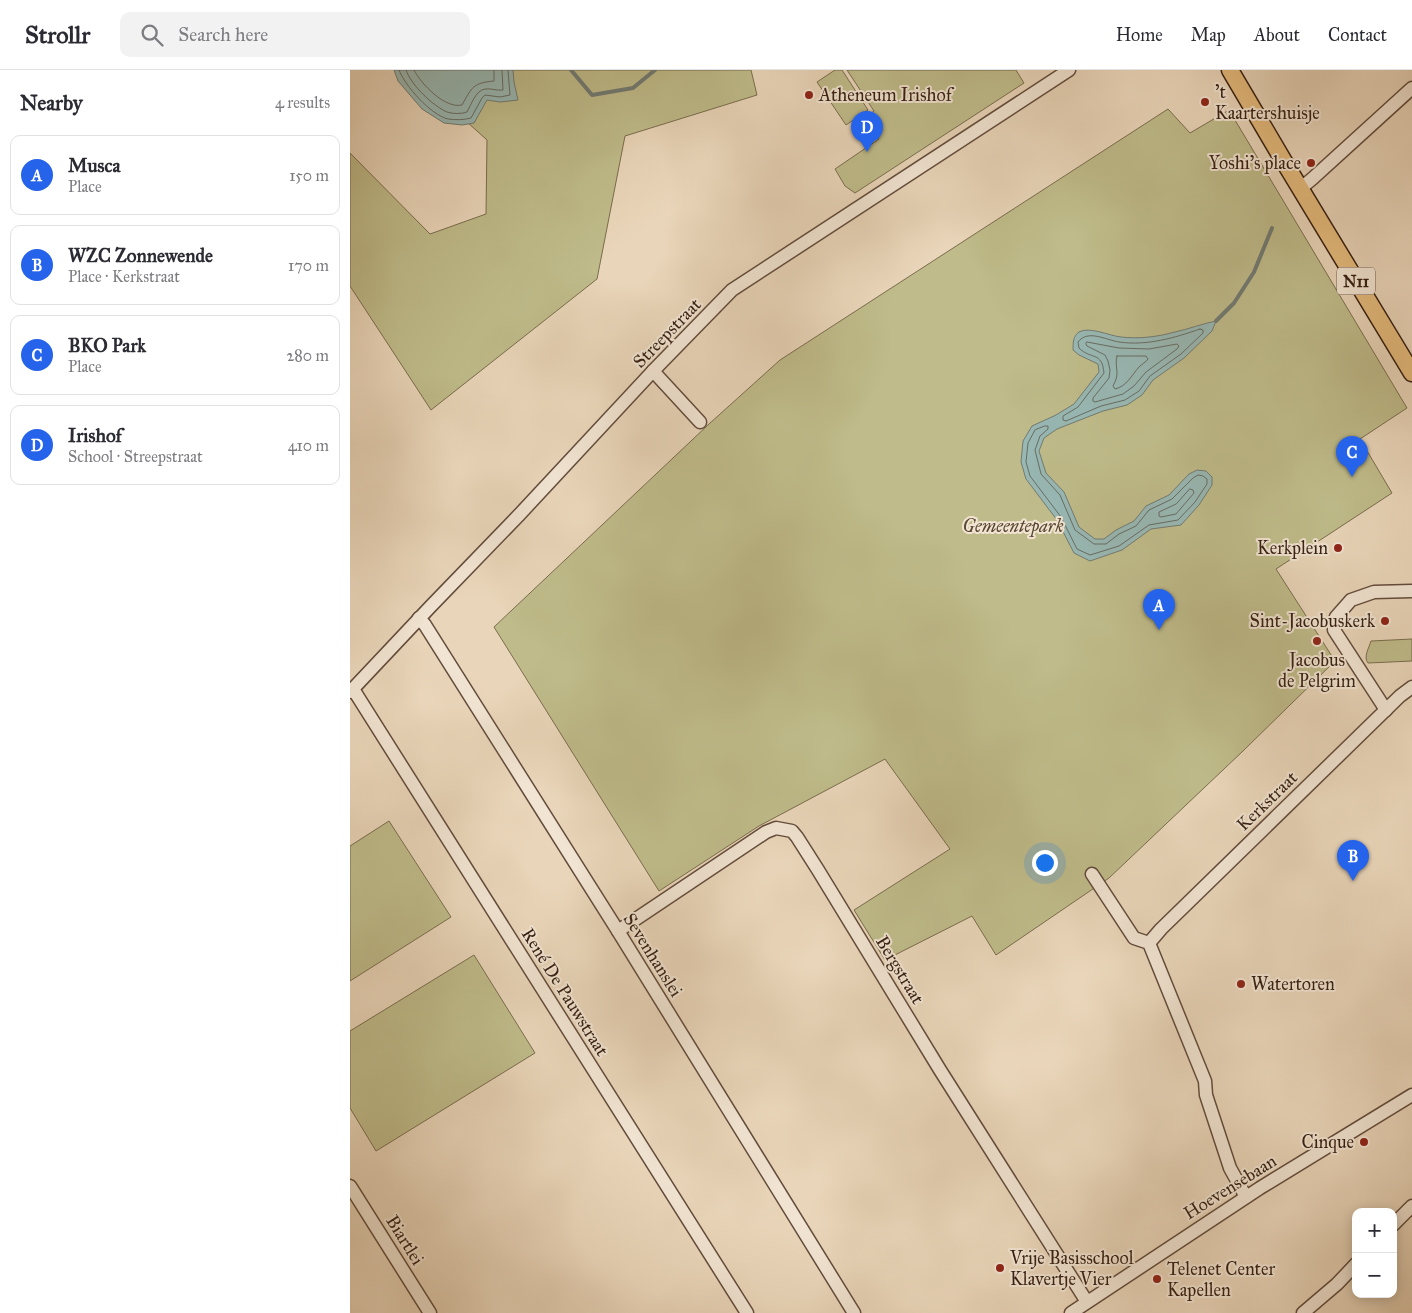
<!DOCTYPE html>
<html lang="en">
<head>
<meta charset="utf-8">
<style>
  body { margin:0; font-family:"IM FELL Great Primer",serif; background:#f2f2f3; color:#2b2b33 }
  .controls { position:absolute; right:15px; bottom:15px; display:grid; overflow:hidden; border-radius:10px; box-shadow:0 2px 12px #0003 }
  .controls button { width:45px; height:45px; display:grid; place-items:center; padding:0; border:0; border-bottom:1px solid #e1e1e2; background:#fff; color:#2b2b33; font:25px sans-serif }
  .you { position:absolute; left:694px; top:792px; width:18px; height:18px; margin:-12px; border:4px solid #fff; border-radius:50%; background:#1a73e8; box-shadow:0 0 0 8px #1a73e833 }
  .badge { display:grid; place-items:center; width:32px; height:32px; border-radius:50%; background:#2563eb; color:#fff; font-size:16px; font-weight:700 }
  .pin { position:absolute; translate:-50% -41px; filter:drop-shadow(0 1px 2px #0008) }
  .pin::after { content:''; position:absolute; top:26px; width:18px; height:15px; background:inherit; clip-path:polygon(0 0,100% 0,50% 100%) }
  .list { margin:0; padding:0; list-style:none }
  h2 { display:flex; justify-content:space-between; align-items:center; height:65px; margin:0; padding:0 20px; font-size:21px }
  h2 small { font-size:16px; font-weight:400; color:#7c7c81 }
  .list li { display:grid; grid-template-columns:32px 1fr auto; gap:15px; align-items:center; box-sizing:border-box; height:80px; margin:0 10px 10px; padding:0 10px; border:1px solid #e1e1e2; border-radius:10px }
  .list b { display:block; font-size:19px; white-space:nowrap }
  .list p { margin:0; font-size:16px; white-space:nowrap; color:#7c7c81 }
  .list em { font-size:16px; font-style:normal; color:#7c7c81 }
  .icon { flex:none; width:28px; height:28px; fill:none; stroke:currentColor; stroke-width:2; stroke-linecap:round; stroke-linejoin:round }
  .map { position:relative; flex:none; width:1062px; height:1243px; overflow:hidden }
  header { display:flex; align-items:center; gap:30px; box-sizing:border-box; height:70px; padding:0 25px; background:#fff; border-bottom:1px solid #e1e1e2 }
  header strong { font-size:24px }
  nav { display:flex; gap:28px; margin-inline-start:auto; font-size:18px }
  .search { width:350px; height:45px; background:#f2f2f3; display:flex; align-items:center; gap:12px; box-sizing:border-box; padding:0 18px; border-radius:10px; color:#7c7c81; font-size:19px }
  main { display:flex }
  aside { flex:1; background:#fff }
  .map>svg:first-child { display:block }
  .green { fill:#bfbb8a; stroke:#7a6d4e }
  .water { fill:#98b8b4; stroke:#717b73 }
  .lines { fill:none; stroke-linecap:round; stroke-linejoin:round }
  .shore { stroke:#676c63; stroke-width:1 }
  .stream { stroke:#717b73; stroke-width:4 }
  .minor-casing { stroke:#634c3c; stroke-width:15 }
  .major-casing { stroke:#361f12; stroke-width:19 }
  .minor { stroke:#f1e4d2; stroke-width:12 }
  .major { stroke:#e4ba7c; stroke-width:16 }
  .poi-dot { fill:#8f2418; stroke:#f1e4d2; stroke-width:2 }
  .labels { text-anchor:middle; stroke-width:4; stroke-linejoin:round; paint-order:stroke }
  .shield { fill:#f1e4d2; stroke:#6e5a4c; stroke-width:1 }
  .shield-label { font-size:16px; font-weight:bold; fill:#361f12 }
  .poi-label { font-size:18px; fill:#361f12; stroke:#f1e4d2; text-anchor:start }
  .street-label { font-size:18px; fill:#361f12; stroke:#f1e4d2 }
  .park-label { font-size:18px; font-style:italic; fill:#584630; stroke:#f1e4d2 }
</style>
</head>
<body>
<header>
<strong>Strollr</strong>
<div class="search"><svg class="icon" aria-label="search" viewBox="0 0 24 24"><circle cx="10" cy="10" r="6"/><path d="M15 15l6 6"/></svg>Search here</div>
<nav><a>Home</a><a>Map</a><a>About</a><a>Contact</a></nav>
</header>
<main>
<aside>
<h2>Nearby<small>4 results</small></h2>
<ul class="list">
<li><span class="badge">A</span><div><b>Musca</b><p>Place</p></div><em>150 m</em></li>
<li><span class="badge">B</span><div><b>WZC Zonnewende</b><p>Place · Kerkstraat</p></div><em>170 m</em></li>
<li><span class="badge">C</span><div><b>BKO Park</b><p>Place</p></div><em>280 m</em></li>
<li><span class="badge">D</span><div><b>Irishof</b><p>School · Streepstraat</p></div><em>410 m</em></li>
</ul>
</aside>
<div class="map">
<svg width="1062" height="1243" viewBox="0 0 1062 1243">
  <rect width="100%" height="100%" fill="#e9d5b9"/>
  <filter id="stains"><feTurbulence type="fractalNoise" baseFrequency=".004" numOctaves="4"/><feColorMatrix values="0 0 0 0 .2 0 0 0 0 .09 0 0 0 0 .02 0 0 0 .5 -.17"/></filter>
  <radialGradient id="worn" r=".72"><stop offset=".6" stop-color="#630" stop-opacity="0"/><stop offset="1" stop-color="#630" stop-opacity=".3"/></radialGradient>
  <g class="green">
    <polygon points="59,0 401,0 407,25 275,66 247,209 81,340 0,216 0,83 80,164 136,144 137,70"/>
    <polygon points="485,0 492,0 518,40 496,55 467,12"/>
    <polygon points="497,0 666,0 674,13 505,123 495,116 485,99 529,69 515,48 524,41"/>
    <polygon points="818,39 840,63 879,40 1057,338 1010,369 1042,423 926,499 985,591 893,681 759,808 646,885 622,846 535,890 504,840 600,779 535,689 409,756 309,821 144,557 359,354 430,290"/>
    <path d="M 1062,569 L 1062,591 L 1018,593 C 1013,587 1019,578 1021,571 Z"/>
    <polygon points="39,751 101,847 0,911 0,776"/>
    <polygon points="124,885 185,983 26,1081 0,1038 0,961"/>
  </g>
  <g class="water">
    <polygon points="44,0 163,0 164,12 168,30 150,32 137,30 124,53 112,55 94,53 72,39 48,11"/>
    <path d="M 866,251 L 862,261 L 834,288 L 803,310 L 792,325 L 777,335 L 753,341 L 707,359 L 694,368 L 689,381 L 696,403 L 714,422 L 729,457 L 745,469 L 754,469 L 766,460 L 784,451 L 796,436 L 819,425 L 839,404 L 847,400 L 856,401 L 862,407 L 862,415 L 849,435 L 831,455 L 801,459 L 772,480 L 740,491 L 724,483 L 707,450 L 676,409 L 671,392 L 673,371 L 682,356 L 706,345 L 724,334 L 749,302 L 748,294 L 729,285 L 723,280 C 723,273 723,266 729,262 C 739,256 760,266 771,267 C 789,269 807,267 825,262 C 839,259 851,254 866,251 Z"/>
  </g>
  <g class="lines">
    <g class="shore">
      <path d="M 49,0 C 55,16 81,45 98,49 C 105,50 114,50 121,48 L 132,28 L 135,25 L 150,27 L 160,25 L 158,0"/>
      <path d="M 56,0 C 61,15 83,36 97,42 C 103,44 112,44 117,42 C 121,35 126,20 135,19 C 141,18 147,21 153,20 L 152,0"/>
      <path d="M 64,0 C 71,14 95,39 112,35 C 122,17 123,13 144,11 L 144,0"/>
      <path d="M 850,259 L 853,260 L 853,263 L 831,284 L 800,306 L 789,321 L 775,330 L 751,336 L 716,351 L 713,350 L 713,346 L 728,337 L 754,303 C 752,281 741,290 729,278 L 728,272 C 738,259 756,270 769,272 C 797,276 824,268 850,259 Z"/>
      <polygon points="737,272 769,278 799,279 827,274 829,276 827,279 796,302 784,316 773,324 745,332 743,331 743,328 759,308 760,300 758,291 755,285 737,276 736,274"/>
      <path d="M 767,286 L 796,286 L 798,289 C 796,292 792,294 789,297 C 781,306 777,316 765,319 L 763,316 C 771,302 764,298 767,286 Z"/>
      <polygon points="695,356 698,356 698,359 690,366 685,380 691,404 710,425 725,460 744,474 756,474 769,464 786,456 799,440 822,429 843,408 848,405 853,406 857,409 857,414 845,432 828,450 799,455 769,476 740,485 727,479 711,447 680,406 676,392 678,373 685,360"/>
      <polygon points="840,419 843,420 844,423 826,444 811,447 809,446 809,442 826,434"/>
    </g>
    <g class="stream">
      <polyline points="221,0 242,25 283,18 305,0"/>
      <polyline points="866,251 884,233 904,202 922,158"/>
    </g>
    <g class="minor-casing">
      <g id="minor">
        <polyline points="951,118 962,109 1062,18"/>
        <polyline points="303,301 350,352"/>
        <polyline points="69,548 75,555 268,861 504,1243"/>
        <polyline points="3,619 397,1243"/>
        <polyline points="0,622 81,536 169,445 303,301 382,220 719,0"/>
        <polyline points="1036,640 984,560 984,553 986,547 1001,530 1024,522 1062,521"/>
        <polyline points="742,804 784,868 799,873 855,1011 856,1025 880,1098 896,1127"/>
        <polyline points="268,861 416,762 426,758 442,761 447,767 468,800 590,1000 737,1232"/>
        <polyline points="799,873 811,859 1050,626 1062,617"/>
        <polyline points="0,1116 80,1243"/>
        <polyline points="1043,1155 1062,1136"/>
        <polyline points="721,1243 910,1118 1062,1025"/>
        <polyline points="953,1243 987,1214 1006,1194"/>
      </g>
    </g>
    <g class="major-casing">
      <polyline id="major" points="880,0 936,95 1062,303"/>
    </g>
    <use href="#minor" class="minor"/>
    <use href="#major" class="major"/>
  </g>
  <g class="poi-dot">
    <circle cx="459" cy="25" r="5"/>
    <circle cx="855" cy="32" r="5"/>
    <circle cx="961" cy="93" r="5"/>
    <circle cx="988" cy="478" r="5"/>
    <circle cx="1035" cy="551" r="5"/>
    <circle cx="967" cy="571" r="5"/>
    <circle cx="891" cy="914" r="5"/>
    <circle cx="1014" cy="1072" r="5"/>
    <circle cx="650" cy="1198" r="5"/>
    <circle cx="807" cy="1209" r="5"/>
  </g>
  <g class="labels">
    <rect class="shield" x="987" y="197.5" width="38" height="27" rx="4"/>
    <g class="shield-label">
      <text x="1006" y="217">N11</text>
    </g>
    <g class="poi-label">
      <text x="865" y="28">'t<tspan x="865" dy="21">Kaartershuisje</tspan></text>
      <text x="469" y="31">Atheneum Irishof</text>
      <text x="951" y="99" text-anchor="end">Yoshi’s place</text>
      <text x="978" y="484" text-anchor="end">Kerkplein</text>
      <text x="1025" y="557" text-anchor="end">Sint-Jacobuskerk</text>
      <text x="967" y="596" text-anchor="middle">Jacobus<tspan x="967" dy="21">de Pelgrim</tspan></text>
      <text x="901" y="920">Watertoren</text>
      <text x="1004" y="1078" text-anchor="end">Cinque</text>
      <text x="660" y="1194">Vrije Basisschool<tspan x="660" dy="21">Klavertje Vier</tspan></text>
      <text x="817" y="1205">Telenet Center<tspan x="817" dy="21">Kapellen</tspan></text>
    </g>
    <g class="street-label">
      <text transform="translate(317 263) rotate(-46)" y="6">Streepstraat</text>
      <text transform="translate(917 731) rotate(-44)" y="6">Kerkstraat</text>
      <text transform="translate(303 885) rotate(58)" y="6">Sevenhanslei</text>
      <text transform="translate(550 900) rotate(59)" y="6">Bergstraat</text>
      <text transform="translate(215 922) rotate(58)" y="6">René De Pauwstraat</text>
      <text transform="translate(880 1117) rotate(-32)" y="6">Hoevensebaan</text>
      <text transform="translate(55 1170) rotate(58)" y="6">Biartlei</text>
    </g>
    <g class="park-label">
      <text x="663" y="462">Gemeentepark</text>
    </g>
  </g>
  <rect width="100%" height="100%" filter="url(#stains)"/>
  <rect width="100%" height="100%" fill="url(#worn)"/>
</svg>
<div class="controls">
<button>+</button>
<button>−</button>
</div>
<div class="you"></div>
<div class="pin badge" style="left:809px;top:560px">A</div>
<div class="pin badge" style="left:1003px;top:811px">B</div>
<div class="pin badge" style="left:1002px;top:407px">C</div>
<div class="pin badge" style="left:517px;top:82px">D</div>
</div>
</main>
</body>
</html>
